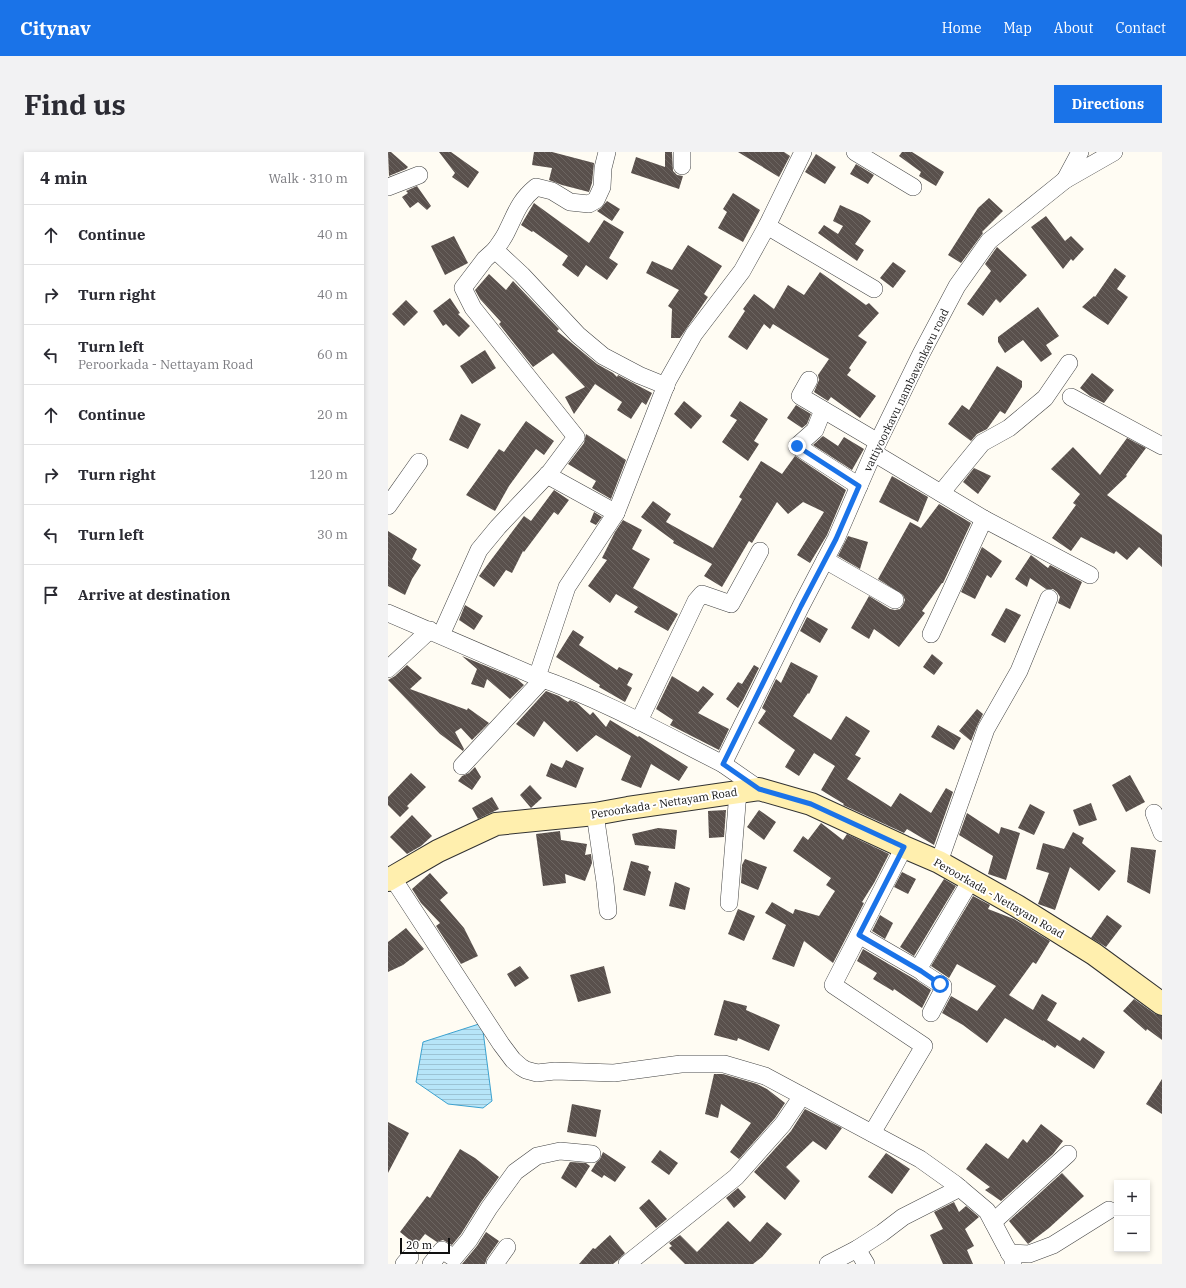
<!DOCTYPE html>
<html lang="en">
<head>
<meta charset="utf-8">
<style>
  body { margin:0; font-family:"IBM Plex Serif",serif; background:#f2f2f3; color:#2b2b33 }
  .controls { position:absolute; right:12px; bottom:12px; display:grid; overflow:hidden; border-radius:0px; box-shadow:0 2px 6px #0003 }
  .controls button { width:36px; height:36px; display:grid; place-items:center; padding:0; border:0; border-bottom:1px solid #e1e1e2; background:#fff; color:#2b2b33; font:20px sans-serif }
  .scale { position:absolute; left:12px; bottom:10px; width:50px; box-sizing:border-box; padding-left:4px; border:2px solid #101010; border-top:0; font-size:11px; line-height:14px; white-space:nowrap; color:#101010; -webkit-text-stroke:3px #fff; paint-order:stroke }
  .stop { position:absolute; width:12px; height:12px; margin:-9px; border:3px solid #1a73e8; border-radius:50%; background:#fff }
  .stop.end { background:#1a73e8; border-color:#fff; box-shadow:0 1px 4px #0008 }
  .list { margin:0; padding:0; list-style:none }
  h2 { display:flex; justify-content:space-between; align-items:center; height:52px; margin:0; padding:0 16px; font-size:17px }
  h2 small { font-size:13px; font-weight:400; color:#7c7c81 }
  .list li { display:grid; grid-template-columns:26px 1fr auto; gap:12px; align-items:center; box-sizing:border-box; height:60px; padding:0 16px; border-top:1px solid #e1e1e2 }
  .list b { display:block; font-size:15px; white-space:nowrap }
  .list p { margin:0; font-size:13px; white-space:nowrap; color:#7c7c81 }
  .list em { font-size:13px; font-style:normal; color:#7c7c81 }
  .icon { flex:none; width:22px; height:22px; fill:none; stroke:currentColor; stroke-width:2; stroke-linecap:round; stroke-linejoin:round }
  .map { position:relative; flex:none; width:774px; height:1112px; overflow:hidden; border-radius:0px }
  header { display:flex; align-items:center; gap:24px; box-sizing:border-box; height:56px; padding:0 20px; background:#1a73e8; color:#fff }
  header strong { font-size:19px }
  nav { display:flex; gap:22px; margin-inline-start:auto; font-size:14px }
  .intro { display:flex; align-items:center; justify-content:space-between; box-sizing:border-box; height:96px; padding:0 24px }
  h1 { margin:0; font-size:28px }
  .button { padding:10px 18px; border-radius:0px; background:#1a73e8; color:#fff; font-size:14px; font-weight:700 }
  main { display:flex; gap:24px; padding:0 24px }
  aside { flex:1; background:#fff; border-radius:0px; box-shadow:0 2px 6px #0003 }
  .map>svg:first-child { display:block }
  .water { fill:url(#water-rules); stroke:#3ca2d0 }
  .building { fill:url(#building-back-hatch) }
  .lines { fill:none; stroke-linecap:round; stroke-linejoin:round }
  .street-casing { stroke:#434343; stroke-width:18 }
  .secondary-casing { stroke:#323232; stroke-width:24 }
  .street { stroke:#fff; stroke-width:17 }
  .secondary { stroke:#ffefae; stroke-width:22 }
  .route { stroke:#1a73e8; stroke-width:5 }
  .labels { text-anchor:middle; stroke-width:4; stroke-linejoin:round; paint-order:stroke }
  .street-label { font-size:11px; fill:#101010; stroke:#fff }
</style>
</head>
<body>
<header>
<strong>Citynav</strong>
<nav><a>Home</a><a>Map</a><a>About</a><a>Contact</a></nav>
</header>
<div class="intro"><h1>Find us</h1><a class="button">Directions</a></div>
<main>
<aside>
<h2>4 min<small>Walk · 310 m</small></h2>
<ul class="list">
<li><svg class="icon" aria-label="ahead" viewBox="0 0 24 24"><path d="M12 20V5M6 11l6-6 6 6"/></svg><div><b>Continue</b></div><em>40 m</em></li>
<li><svg class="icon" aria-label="right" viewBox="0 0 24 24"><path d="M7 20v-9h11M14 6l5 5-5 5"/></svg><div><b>Turn right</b></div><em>40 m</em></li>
<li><svg class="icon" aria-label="left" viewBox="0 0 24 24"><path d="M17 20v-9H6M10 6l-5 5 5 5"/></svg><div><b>Turn left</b><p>Peroorkada - Nettayam Road</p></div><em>60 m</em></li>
<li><svg class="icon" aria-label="ahead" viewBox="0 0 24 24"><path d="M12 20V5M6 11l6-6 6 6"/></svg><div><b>Continue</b></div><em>20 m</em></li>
<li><svg class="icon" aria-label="right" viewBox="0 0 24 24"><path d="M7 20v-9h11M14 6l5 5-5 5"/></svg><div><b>Turn right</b></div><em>120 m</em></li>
<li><svg class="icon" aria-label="left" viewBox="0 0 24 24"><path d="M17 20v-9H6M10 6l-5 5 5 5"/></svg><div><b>Turn left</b></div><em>30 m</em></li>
<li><svg class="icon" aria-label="arrive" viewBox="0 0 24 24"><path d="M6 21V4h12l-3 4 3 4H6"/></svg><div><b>Arrive at destination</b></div></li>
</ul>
</aside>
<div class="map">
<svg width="774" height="1112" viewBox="0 0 774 1112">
  <defs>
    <pattern id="water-rules" width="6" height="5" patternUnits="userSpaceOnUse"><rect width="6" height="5" fill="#b7e5f8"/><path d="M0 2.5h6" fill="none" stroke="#9cc3d4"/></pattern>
    <pattern id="building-back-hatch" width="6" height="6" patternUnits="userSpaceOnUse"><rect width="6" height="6" fill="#59504c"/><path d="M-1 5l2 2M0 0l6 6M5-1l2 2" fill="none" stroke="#6c6561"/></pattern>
  </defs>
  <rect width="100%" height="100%" fill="#fffcf3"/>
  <polygon class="water" points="94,871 104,949 95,956 60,952 28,930 35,890"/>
  <g class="building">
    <polygon points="0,0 3,0 20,15 18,17 1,24"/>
    <polygon points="51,0 63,0 91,20 80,36 64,25 67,21"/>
    <polygon points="146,0 164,0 206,11 204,31 201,40 174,33 161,28 164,16 144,13"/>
    <polygon points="277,0 284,0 285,19 289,23 295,24 291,37 243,21 248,5 277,15"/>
    <polygon points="350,0 396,0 402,4 391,25"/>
    <polygon points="514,0 524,0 556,20 548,34 531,24 533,20 511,4"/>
    <polygon points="428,2 448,15 437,32 417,20"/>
    <polygon points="468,12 486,23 480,32 462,22"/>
    <polygon points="29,34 43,54 39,58 30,50 22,56 14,45 20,41 18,39"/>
    <polygon points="345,41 372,58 355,90 330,76 339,60 335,57"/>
    <polygon points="601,46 615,59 594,80 595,81 573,111 560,103 590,56"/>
    <polygon points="219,49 232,57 224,69 209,59 213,56"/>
    <polygon points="146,51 201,91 216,68 236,80 221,106 230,112 219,128 198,113 190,125 174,113 180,104 145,79 144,80 133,73"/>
    <polygon points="452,53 474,63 483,69 467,92 476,98 469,109 430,81 436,73 450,82 455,74 445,69"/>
    <polygon points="658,64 677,89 683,84 696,97 685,109 683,107 675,117 643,75"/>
    <polygon points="66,84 80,111 57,123 43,94"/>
    <polygon points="300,93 334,114 316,142 320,145 292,186 283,186 284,157 280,154 291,138 258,121 264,109 284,118"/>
    <polygon points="609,95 639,123 612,151 608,147 595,164 579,152 603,119 597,112"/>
    <polygon points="505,110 518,119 505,136 492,126"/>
    <polygon points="727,116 738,124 729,137 740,145 720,173 694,155 706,144 707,145"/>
    <polygon points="432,120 478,153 481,151 491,161 470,184 479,190 461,216 463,218 459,223 488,244 472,266 443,245 440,249 426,240 431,228 430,223 441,207 385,172 382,177 376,172 359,198 340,185 357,159 355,157 366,142 386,157 400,133 416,143"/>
    <polygon points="101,122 118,138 125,129 171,177 169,179 209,212 225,221 229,225 230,223 264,241 258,253 254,250 243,267 229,258 234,250 207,232 186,262 177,245 197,235 165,201 145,215 111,172 113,170 92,147 87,138"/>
    <polygon points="62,146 72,161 70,162 82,174 71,185 58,172 55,174 45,159"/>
    <polygon points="18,148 30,160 16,174 4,162"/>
    <polygon points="650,155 671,184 658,193 664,202 653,210 635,188 617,201 610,190 610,185"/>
    <polygon points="97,198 108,216 84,232 72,214"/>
    <polygon points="609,214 634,229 634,235 617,262 612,259 599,277 589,282 583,289 560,272 574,253 581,258"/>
    <polygon points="704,221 726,238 716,251 702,244 692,236"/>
    <polygon points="296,249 314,264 303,277 286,262"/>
    <polygon points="352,249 380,267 366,289 371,292 360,309 334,290 349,268 342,264"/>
    <polygon points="408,253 423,262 419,272 414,276 399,266"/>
    <polygon points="73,262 93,272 80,297 61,288"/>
    <polygon points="138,269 166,289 156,303 148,297 121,334 107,359 78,343 111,297 116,300"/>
    <polygon points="198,282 238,308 223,347 204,336 208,329 180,312 196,291"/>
    <polygon points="435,284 450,294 456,285 476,297 464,318 425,293"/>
    <polygon points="739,286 758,296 738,323 739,324 719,343 774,383 774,415 751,395 739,408 728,399 726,402 693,385 683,399 664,386 688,353 685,351 692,342 663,317 685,295 712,323"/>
    <polygon points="407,304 458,338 439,383 422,411 409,403 436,360 415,350 400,362 389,350 364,391 361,389 334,435 316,424 324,412 285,391 286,389 253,365 265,349 283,362 278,370 325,396 354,347 351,345 373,309 394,322"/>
    <polygon points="586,316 603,324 590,342 575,330"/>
    <polygon points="504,324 540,345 530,370 491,350"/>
    <polygon points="166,338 181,348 170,363 166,360 136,400 135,399 124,421 118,418 106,435 91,424 136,364 143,369"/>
    <polygon points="551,352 583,371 555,431 554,431 534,459 537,461 511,495 486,477 481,487 463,476 481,444 502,457 507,458 512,457 515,453 517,448 515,443 490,427 522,370 533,376"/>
    <polygon points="206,360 214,365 208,373 202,370"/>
    <polygon points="235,368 254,378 244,397 262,407 245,436 290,462 280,479 246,460 250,455 228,442 222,451 200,434 219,408 214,406 227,380"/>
    <polygon points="0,379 29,397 24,407 33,413 24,427 17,443 0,434"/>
    <polygon points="460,384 480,390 472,417 450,404"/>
    <polygon points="594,395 614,409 603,426 599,423 587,447 573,440"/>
    <polygon points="643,403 660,416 662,413 694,430 682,457 670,451 672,445 669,440 665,437 658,437 642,426 639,435 627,427"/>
    <polygon points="77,453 95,464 86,478 71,468"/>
    <polygon points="618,456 633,463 617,491 603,483"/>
    <polygon points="419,465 440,477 432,491 412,479"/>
    <polygon points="185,478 196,485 191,493 229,518 231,515 245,522 239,533 244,536 237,550 211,535 212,533 168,505"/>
    <polygon points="544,502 555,511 546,523 535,515"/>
    <polygon points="74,504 129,527 136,533 122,547 99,527 96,536 83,532 89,517"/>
    <polygon points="403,510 430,524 421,542 420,541 405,564 443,588 458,564 482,579 467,603 473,606 459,627 503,655 512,641 543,661 558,636 565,640 546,693 519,677 516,681 455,653 456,652 433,638 447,614 426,601 411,624 397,615 407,598 370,571 378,559 374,556 388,527 393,531"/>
    <polygon points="19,513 34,526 22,537 79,558 80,556 101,571 84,588 73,576 67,580 76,597 75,599 52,582 0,528 7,524"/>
    <polygon points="366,513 371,516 355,548 350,556 338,547 350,530 354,532"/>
    <polygon points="284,524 310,540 315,534 326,542 310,561 341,577 331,598 282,573 285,568 268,557"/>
    <polygon points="158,539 171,544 180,550 182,548 189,551 202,563 205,560 218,575 222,568 250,585 251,584 300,615 291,629 263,612 253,636 233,628 243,604 208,583 189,600 156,569 146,585 128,572"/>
    <polygon points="589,557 595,562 589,574 583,589 571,579"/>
    <polygon points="550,573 573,586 566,598 543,585"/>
    <polygon points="178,608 196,616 188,636 158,624 163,611 174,616"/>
    <polygon points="87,615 93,625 84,638 70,629 74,624 81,621"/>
    <polygon points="23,621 38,635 19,654 21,656 12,665 0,653 0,645"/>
    <polygon points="742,623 757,650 738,660 724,633"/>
    <polygon points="142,633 154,646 143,656 132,643"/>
    <polygon points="104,645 111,657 90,667 84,656"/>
    <polygon points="703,651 709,668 691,674 685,658"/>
    <polygon points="642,652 657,660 646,683 630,676"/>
    <polygon points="338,658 336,685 321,686 320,659"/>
    <polygon points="371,658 388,670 376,688 359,675"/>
    <polygon points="579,661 611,682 613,675 632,681 618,728 600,722 605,704 571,683"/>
    <polygon points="24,663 44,684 33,694 19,702 2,685"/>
    <polygon points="433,671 455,688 459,682 501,702 486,731 474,750 476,751 445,811 416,789 406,815 384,807 398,773 377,761 384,750 405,762 407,757 431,764 447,739 438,733 443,726 405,699 415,684 420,688"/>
    <polygon points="270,676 289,678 287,697 247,693 244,682"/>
    <polygon points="172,679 173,688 199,692 197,703 203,702 204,711 197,729 177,722 178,731 155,734 148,682"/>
    <polygon points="685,680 696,686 694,691 728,719 711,739 682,715 667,758 650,752 661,721 648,717 655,691 676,697"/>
    <polygon points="743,695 768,698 762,742 739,730"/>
    <polygon points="357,707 379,715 370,738 353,731 354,713"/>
    <polygon points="243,709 261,714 260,718 263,720 257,744 235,738"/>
    <polygon points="514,720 528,727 520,742 506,735"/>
    <polygon points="42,721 60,741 52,748 76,776 90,804 73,812 48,774 52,771 33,751 24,737"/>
    <polygon points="556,727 568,734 526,804 512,795"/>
    <polygon points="287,730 302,736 297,758 281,754"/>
    <polygon points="585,744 602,753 600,757 626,767 662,789 648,812 645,810 621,843 645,858 654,842 669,851 659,868 692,889 695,885 717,900 706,917 669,893 667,896 655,888 655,889 617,866 599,891 575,873 554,861 563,844 589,859 608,834 569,812 561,826 543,814"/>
    <polygon points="350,757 367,764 356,789 340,782"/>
    <polygon points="492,763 505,771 497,787 484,779"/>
    <polygon points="719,763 734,774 718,795 703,786"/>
    <polygon points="18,776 36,797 15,813 0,820 0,790"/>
    <polygon points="475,797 528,828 543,838 534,856 506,837 505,839 485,827 489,821 469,809"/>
    <polygon points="132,814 141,826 127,835 119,822"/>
    <polygon points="216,814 223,841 190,850 182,823"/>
    <polygon points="746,847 767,862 774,864 774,888 759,877 758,879 735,859"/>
    <polygon points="336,848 359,854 358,858 392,873 381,899 350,886 349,889 326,883"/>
    <polygon points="326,922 335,922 369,932 379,937 397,951 387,966 351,1007 342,1000 363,971 333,952 330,966 317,962"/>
    <polygon points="774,927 774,962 758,952"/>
    <polygon points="184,952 213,958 208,985 179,980"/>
    <polygon points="417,957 454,976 438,998 425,989 398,1015 412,1029 397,1048 366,1020 403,979"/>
    <polygon points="0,970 21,981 0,1021"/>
    <polygon points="653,972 675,989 665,1002 613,1049 597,1038 602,1035 578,1017 598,991 620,1007 635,987 639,991"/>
    <polygon points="72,997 87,1006 111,1025 93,1050 73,1082 64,1093 55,1088 49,1090 37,1082 28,1093 12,1080 39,1044 42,1046"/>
    <polygon points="272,998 290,1011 281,1023 263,1010"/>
    <polygon points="215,1000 238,1015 227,1030 216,1023 214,1026 203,1019 208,1011 212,1007"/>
    <polygon points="498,1001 522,1017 504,1042 480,1025"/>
    <polygon points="182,1010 198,1011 202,1014 188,1036 173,1026"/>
    <polygon points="674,1021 696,1044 661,1076 640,1092 621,1069"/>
    <polygon points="350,1036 358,1045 346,1056 338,1046"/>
    <polygon points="261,1047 279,1067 268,1076 251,1056"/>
    <polygon points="566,1050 571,1060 578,1054 591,1065 577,1077 586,1094 579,1098 585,1112 555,1112 542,1083 555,1077 546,1060"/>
    <polygon points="340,1069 362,1090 379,1070 394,1082 374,1105 365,1112 297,1112 281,1096 284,1094 281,1091 292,1083 309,1100"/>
    <polygon points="98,1080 111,1089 99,1106 97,1112 74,1112 89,1094"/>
    <polygon points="222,1083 237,1101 230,1108 225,1112 191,1112 205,1096 207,1097"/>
  </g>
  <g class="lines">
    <g class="street-casing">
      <g id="street">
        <path d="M 219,0 L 215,16 L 214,35 L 208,48 L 201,52 L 182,50 L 164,39 L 148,35 C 131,49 128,61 119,79 C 116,86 111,92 107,98 L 134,123 L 190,183 L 215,204 L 251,223 L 278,234"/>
        <polyline points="467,0 525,35"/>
        <polyline points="294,14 294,0"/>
        <polyline points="677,28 692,0"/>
        <polyline points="0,35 31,23"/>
        <polyline points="379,74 486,137"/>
        <polyline points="421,228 412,244 490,290"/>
        <polyline points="683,245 774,294"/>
        <polyline points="435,258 427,278 409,294 471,334"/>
        <polyline points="486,301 596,367 702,423"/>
        <polyline points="159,323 228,361"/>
        <polyline points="553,341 594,291 621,276 657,246 681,211"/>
        <polyline points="0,354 31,310"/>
        <polyline points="437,408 507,448"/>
        <polyline points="0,461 149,525"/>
        <polyline points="543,482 596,367"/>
        <polyline points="53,483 91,398 110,375 162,320 188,285 85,156 75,136 97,107 107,98"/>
        <polyline points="0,517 42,478"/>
        <polyline points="251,569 308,449 314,442 343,452 372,399"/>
        <path d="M 335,612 C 274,581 213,547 149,525 L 179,435 L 228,361 L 280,228 L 306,182 L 354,119 L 379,74 L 415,0"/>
        <polyline points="74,614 155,527"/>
        <polyline points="371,637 335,612 413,454 448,387 490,290 533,202 569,134 601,89 677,28 726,0"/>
        <polyline points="766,661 774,681"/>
        <polyline points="207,662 217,730 220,759"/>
        <polyline points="551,710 598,577 631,519 661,446"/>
        <polyline points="4,725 113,892 125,908 133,915 138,918 149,921 167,919 226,921 293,912 336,912 377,924 532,1007 567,1032 599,1059 617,1093 625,1107 625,1112"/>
        <polyline points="341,751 350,640"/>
        <polyline points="471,783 533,819"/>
        <polyline points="543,861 555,838 555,834 535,821 532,814 583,728"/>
        <polyline points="484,981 536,894 445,833 516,695"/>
        <polyline points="605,1070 680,1002"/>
        <polyline points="469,1097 478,1112"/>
        <polyline points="621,1101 641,1102 665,1093 721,1058"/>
        <polyline points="16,1112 22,1105"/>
        <polyline points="43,1112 54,1098 66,1106 81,1088 101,1056 127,1020 149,1004 172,999 204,1002"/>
        <polyline points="107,1112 119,1095"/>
        <polyline points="239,1112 348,1025 395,972 414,944"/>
        <polyline points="440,1112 469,1097 494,1081 515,1065 572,1036"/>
      </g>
    </g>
    <g class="secondary-casing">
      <polyline id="secondary" points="0,728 50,699 108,672 207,662 240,656 371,637 423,652 516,695 551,710 629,754 706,802 774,852"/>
    </g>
    <use href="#street" class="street"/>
    <use href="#secondary" class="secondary"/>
  </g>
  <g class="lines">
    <polyline class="route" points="409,294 471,334 448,387 413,454 335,612 371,637 423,652 516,695 471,783 533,819 552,832"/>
  </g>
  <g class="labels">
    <g class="street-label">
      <text transform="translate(518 238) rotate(-64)" y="4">vattiyoorkavu nambavankavu road</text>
      <text transform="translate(276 651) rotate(-9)" y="4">Peroorkada - Nettayam Road</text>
      <text transform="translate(611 746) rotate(30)" y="4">Peroorkada - Nettayam Road</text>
    </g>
  </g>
</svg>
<div class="controls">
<button>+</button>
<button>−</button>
</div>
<div class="scale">20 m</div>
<div class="stop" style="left:552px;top:832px"></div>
<div class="stop end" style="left:409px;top:294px"></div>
</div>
</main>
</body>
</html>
